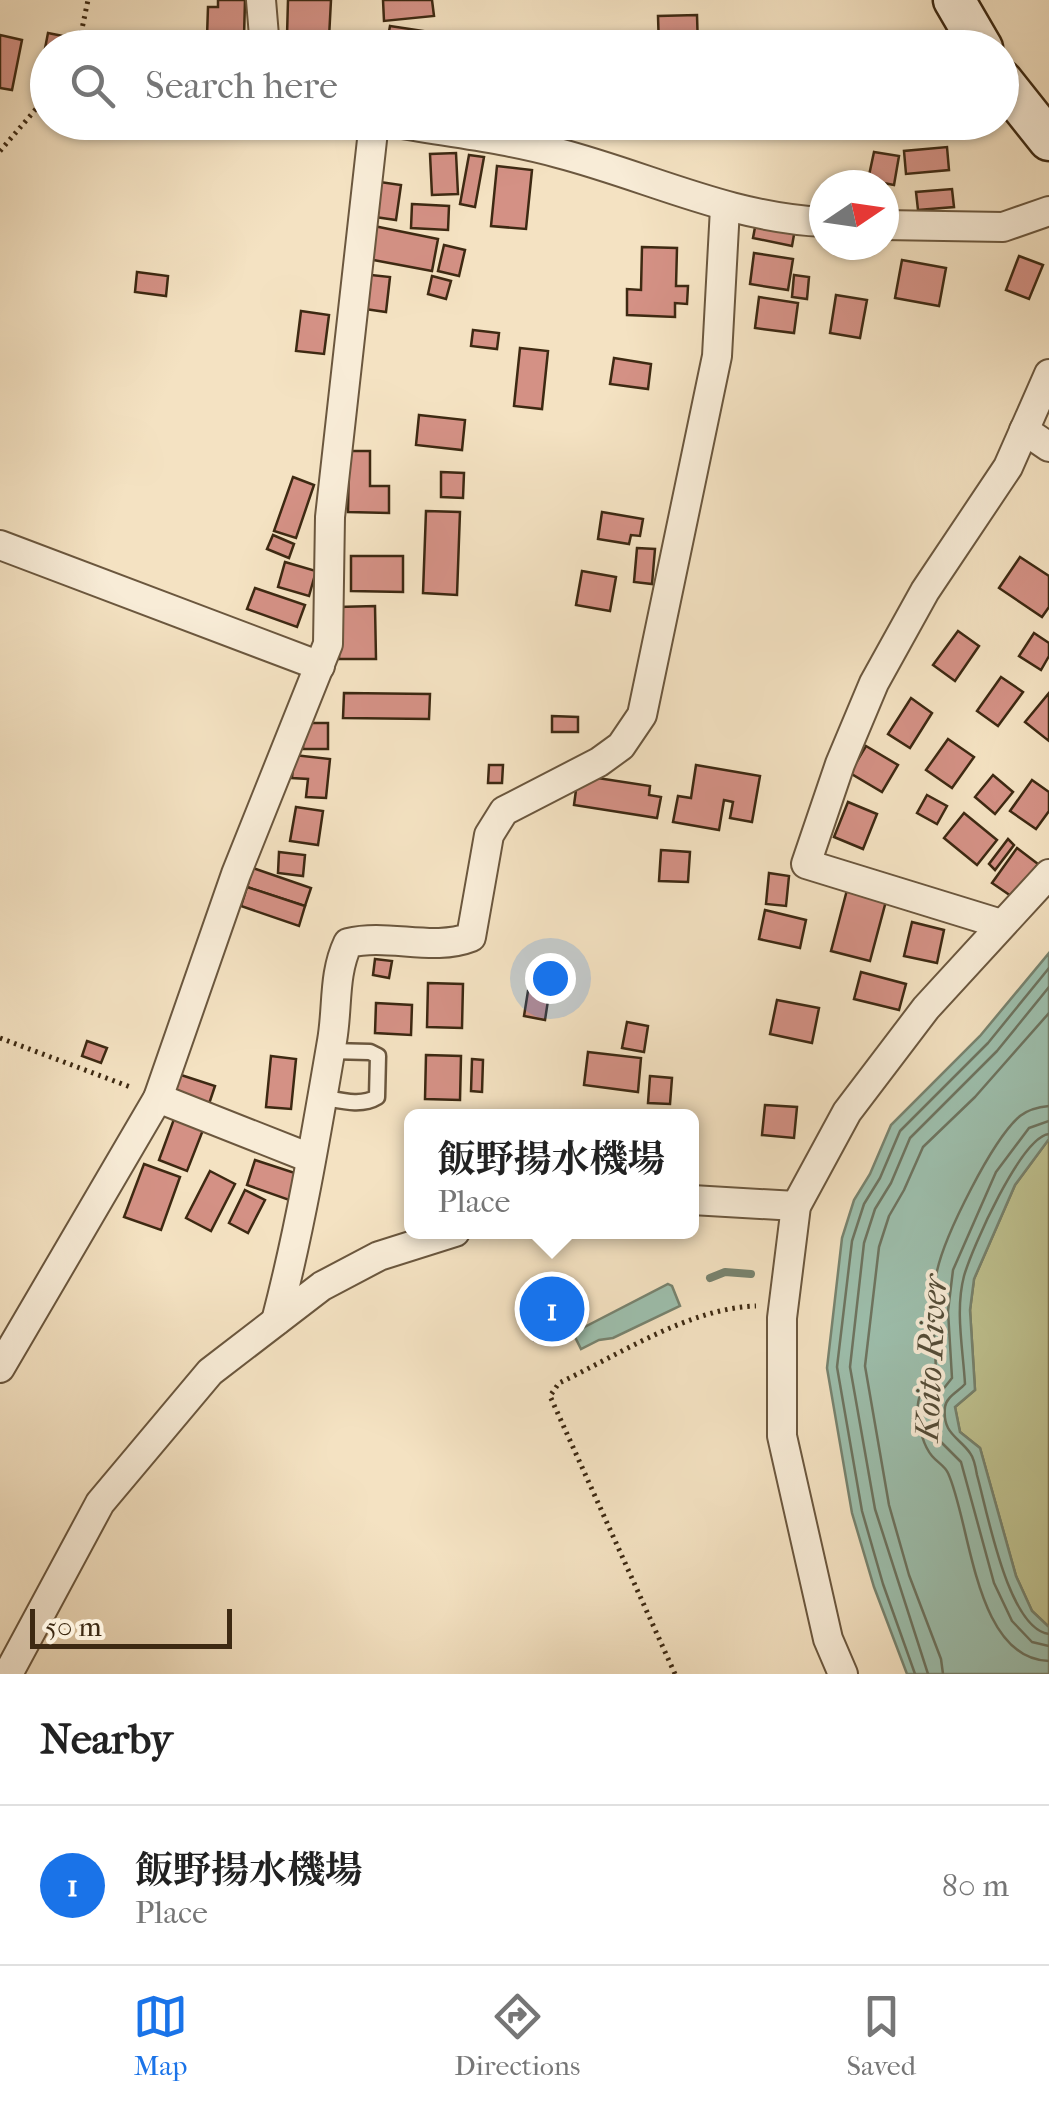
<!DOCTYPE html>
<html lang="en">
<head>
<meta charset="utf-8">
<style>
  body { margin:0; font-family:"IM FELL French Canon","Noto Serif JP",serif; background:#f6f6f6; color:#222 }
  .compass { position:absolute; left:809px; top:170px; width:90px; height:90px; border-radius:50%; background:#fff; box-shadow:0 2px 8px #0004; rotate:77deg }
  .scale { position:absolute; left:30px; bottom:25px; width:202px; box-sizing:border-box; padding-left:10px; border:5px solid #3d2912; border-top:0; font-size:28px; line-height:35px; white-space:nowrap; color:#3d2912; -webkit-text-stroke:8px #f8ecd7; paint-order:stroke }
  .you { position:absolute; left:550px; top:978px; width:35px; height:35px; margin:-25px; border:8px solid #fff; border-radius:50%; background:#1a73e8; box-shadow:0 0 0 15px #1a73e833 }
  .badge { display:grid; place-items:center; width:65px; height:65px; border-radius:50%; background:#1a73e8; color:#fff; font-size:32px; font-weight:700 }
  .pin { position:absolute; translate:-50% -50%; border:5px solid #fff; box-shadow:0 2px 10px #0006 }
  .popup { position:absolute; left:404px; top:1109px; width:295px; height:130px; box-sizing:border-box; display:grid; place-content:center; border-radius:15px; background:#fff; filter:drop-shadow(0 2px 8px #0005); font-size:32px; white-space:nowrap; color:#767676 }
  .popup b { font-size:38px; color:#222 }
  .popup::after { content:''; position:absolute; left:50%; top:100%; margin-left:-20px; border:20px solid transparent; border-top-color:#fff }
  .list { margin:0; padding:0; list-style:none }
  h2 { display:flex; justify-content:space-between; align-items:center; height:130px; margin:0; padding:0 40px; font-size:42px }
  h2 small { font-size:32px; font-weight:400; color:#767676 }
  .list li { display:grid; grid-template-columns:65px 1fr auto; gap:30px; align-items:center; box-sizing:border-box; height:160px; padding:0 40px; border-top:2px solid #e0e0e0 }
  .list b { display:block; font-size:38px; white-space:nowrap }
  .list p { margin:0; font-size:32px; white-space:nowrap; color:#767676 }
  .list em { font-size:32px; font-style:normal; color:#767676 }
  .icon { flex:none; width:55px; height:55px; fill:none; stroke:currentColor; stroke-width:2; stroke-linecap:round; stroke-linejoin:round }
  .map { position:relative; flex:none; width:1049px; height:1674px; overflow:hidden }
  .search { position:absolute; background:#fff; box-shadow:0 2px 8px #0004; left:30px; right:30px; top:30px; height:110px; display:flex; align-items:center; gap:25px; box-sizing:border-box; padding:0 35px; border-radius:55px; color:#767676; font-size:38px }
  .sheet { height:290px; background:#fff }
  nav { display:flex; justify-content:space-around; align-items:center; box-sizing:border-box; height:140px; border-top:2px solid #e0e0e0; background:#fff; font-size:28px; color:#767676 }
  nav a { display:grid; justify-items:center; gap:5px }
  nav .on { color:#1a73e8 }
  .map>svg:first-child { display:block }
  .green { fill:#bfc290; stroke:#7e7651; stroke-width:2.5 }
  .water { fill:#9dbfad; stroke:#77836f; stroke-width:2.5 }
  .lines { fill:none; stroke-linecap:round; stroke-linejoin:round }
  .shore { stroke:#6d7460; stroke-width:2.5 }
  .stream { stroke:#77836f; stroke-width:8 }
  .building { fill:#d49185; stroke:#3d2912; stroke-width:2.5 }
  .lane-casing { stroke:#6b573e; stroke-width:19 }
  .street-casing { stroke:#6b573e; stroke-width:32 }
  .secondary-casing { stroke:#3d2912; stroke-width:45 }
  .path { stroke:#3d2912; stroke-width:5; stroke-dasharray:2.5 5; stroke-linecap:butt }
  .lane { stroke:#f8ecd7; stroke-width:14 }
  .street { stroke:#f8ecd7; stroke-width:28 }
  .secondary { stroke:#f8ecd7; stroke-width:40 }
  .labels { text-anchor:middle; stroke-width:8; stroke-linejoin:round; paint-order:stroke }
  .water-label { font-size:35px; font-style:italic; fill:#554e39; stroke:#f8ecd7 }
</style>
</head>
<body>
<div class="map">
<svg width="1049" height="1674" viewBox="0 0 1049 1674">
  <rect width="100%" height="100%" fill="#f4e2c2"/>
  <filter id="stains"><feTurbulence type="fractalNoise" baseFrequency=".002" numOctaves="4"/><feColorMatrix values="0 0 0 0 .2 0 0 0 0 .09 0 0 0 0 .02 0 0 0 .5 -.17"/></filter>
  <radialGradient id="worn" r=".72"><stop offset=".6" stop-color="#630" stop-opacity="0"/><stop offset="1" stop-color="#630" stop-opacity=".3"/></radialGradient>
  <polygon class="green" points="1049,1139 1049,1627 1032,1611 1016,1576 980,1448 960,1432 955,1407 975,1390 970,1310 974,1279 1015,1185"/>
  <g class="water">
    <polygon points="1049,953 1049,1139 1015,1185 974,1279 970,1310 975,1390 955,1407 960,1432 980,1448 1016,1576 1032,1611 1049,1627 1049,1674 907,1674 874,1587 852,1513 827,1368 842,1238 854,1200 870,1174 891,1125 980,1036"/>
    <polygon points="668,1284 672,1286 680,1306 613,1338 599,1340 581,1349 573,1333"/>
  </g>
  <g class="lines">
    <g class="shore">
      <path d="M 1049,1106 C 1038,1107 1029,1109 1020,1116 C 992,1140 945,1235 937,1271 C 930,1305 935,1338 936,1372 C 926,1384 916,1395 918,1412 C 919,1426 923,1445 932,1456 C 937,1462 945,1466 948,1473 C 971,1523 974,1659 1049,1661"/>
      <polyline points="1049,1121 1029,1128 996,1172 953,1270 948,1311 952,1378 933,1402 939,1440 961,1462 994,1583 1012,1621 1032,1642 1049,1646"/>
      <path d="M 1049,1134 C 1021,1137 972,1248 964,1276 C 955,1310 963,1349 965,1384 C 959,1391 946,1397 945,1407 C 942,1434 959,1437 970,1453 C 974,1458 976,1469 977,1475 C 987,1510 1008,1629 1049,1634"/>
      <polyline points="915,1674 883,1584 862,1511 837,1367 852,1241 864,1204 880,1178 900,1131 988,1043 1049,968"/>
      <polyline points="928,1674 875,1509 850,1367 864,1243 875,1209 891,1183 910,1138 997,1051 1049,987"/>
      <polyline points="943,1674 941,1659 909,1575 889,1505 865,1366 879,1247 889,1216 904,1190 923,1147 975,1097 1049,1013"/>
    </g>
    <polyline class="stream" points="710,1278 725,1272 751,1274"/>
  </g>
  <g class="building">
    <polygon points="218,0 245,0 244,37 207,37 208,7 218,7"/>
    <polygon points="288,0 331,0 329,38 287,36"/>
    <polygon points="383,0 432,0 434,16 384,21"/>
    <polygon points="697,15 698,48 659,48 658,16"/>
    <polygon points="390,26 430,32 428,48 386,48"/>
    <polygon points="48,33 68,37 66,48 48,48 48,71 41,69"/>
    <polygon points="0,35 22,40 12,90 0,88"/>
    <polygon points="732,122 772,122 771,132 732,131"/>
    <polygon points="947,147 949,170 906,174 904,151"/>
    <polygon points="874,152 899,156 894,185 868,180"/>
    <polygon points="456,153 458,194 432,195 430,154"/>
    <polygon points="469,155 484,157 475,207 460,204"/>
    <polygon points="497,166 532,170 526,229 491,226"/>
    <polygon points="373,181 401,185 396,220 368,216"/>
    <polygon points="952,189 954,207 918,210 916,192"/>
    <polygon points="412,204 449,206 448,230 411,228"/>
    <polygon points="756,222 795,229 792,246 753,238"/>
    <polygon points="374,226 438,239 432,271 368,259"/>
    <polygon points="444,245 465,250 459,276 438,271"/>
    <polygon points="642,247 677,248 676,286 688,286 687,304 675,303 675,317 627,315 627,289 641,290"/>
    <polygon points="754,253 793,259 788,290 750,284"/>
    <polygon points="1019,256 1043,265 1029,299 1006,290"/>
    <polygon points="902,260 946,268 939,306 895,298"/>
    <polygon points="137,272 168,276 166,296 135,292"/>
    <polygon points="362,274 390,277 386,312 358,308"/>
    <polygon points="794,275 809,277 807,299 792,297"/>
    <polygon points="432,276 451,281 446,299 428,294"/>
    <polygon points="836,295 867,300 860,338 830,333"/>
    <polygon points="759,297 798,303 794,333 755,328"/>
    <polygon points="301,311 329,315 324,354 296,351"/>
    <polygon points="473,330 499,333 497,349 471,346"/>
    <polygon points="520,348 548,351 542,409 514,406"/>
    <polygon points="614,358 651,364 648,389 610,384"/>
    <polygon points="419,415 465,420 462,450 416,445"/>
    <polygon points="349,451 370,451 370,486 389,486 389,513 348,512"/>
    <polygon points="441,472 464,473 463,498 441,497"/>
    <polygon points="293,477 314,485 296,538 274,531"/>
    <polygon points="426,511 460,512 457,595 423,593"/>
    <polygon points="602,512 643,519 640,536 631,535 629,544 598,539"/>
    <polygon points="273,535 294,544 289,558 267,549"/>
    <polygon points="637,548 655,549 652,584 634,582"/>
    <polygon points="351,556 403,556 403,592 351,591"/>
    <polygon points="1020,557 1049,576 1049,607 1042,617 999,588"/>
    <polygon points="285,562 316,571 309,596 278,587"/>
    <polygon points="582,571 616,577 610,611 576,605"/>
    <polygon points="255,588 305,605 297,627 247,609"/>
    <polygon points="375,606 376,659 339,659 338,607"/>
    <polygon points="958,631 979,646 955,681 933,665"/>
    <polygon points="1034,633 1049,643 1049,656 1041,670 1019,656"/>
    <polygon points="1001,677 1023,692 998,726 977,711"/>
    <polygon points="344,693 430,694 429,719 343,718"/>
    <polygon points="1049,693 1049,741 1025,722"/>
    <polygon points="911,698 932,713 910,748 888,734"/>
    <polygon points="552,716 578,717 578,732 552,732"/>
    <rect x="303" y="723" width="25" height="26"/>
    <polygon points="948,739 974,757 952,788 926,770"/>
    <polygon points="866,746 898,765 882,792 850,773"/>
    <polygon points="294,755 330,759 326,798 306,797 308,779 292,778"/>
    <polygon points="489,765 503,765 502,783 488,783"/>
    <polygon points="696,765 760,776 752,822 730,818 733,802 724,800 719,830 673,822 678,796 691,798"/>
    <polygon points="578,775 650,786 649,795 661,797 657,818 574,805"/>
    <polygon points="993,775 1013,792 995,814 975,797"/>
    <polygon points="1032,780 1049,792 1049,811 1036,829 1010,811"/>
    <polygon points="927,795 947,806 937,824 917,813"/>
    <polygon points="848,802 877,814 863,849 834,837"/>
    <polygon points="296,807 323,811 318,845 290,841"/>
    <polygon points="964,813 997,840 977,865 944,838"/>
    <polygon points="1008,839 1014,845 995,870 989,864"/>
    <polygon points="1017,848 1038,864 1014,898 992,883"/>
    <polygon points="661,850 690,852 688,882 659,881"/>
    <polygon points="279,852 305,855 303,876 278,873"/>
    <polygon points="253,868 311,888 305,906 247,887"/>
    <polygon points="769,873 789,876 786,906 766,904"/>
    <polygon points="247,887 305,906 299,926 241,906"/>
    <polygon points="847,890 886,901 870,961 831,951"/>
    <polygon points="765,910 806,920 800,948 759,939"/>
    <polygon points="912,922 944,930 937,963 904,956"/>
    <polygon points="375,959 392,961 389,978 373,975"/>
    <polygon points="861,972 906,984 899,1010 854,999"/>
    <polygon points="428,983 463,984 462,1028 427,1027"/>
    <polygon points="528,991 549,994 545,1020 524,1016"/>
    <polygon points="777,1000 819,1008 812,1043 770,1034"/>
    <polygon points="376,1003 412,1005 411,1035 375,1033"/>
    <polygon points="627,1022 648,1026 644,1052 622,1048"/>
    <polygon points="87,1041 107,1048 101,1063 82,1056"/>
    <polygon points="588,1052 641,1058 638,1092 584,1085"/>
    <polygon points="426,1055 461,1056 460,1100 425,1099"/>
    <polygon points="271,1056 296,1059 291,1109 266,1107"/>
    <polygon points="472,1059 483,1060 482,1092 471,1091"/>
    <polygon points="178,1074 215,1086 208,1107 170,1095"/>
    <polygon points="650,1076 672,1078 670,1104 648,1103"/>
    <polygon points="765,1105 797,1107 794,1138 762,1135"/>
    <polygon points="174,1119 203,1130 187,1171 159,1160"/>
    <polygon points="255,1160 301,1175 292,1201 247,1185"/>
    <polygon points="144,1164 180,1177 161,1230 124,1217"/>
    <polygon points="210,1171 235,1184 211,1231 186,1218"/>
    <polygon points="245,1190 265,1200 248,1233 229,1223"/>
    <polygon points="570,1279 587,1315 534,1340 517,1304"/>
  </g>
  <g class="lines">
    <g class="lane-casing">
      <path id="lane" d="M 321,1097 C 339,1100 361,1107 377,1097 L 378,1056 L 370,1052 L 330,1051"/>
    </g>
    <g class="street-casing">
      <g id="street">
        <polyline points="261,0 265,48"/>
        <path d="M 391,122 C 446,132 504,138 558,153 C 647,176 730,218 824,222"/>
        <polyline points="884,225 1003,227 1049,211"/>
        <polyline points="1024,430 1049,447"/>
        <polyline points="0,545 320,666"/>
        <polyline points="1001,924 806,864 840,764 874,683 925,591 1008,467 1049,374"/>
        <polyline points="158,1098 310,1158"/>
        <polyline points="692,1200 796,1206"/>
        <path d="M 276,1321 C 300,1230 316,1135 332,1041 C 338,1007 333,975 348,943 C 388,933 433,952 471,937 L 489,835 L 504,811 L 599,762 L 621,746 L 642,715 L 717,356 L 725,208"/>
        <polyline points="0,1368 158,1098 236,874 328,644 330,517 374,122"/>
        <polyline points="8,1674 100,1503 210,1372 322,1286 379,1256 455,1232"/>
        <polyline points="843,1674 828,1639 782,1436 782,1318 796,1206 847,1112 926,1008 1049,874"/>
      </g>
    </g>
    <g class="secondary-casing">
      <g id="secondary">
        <polyline points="954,0 982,48"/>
        <polyline points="1002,81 1049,140"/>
      </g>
    </g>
    <g class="path">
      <polyline points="78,48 88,0"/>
      <polyline points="0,151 48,95"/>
      <polyline points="0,1038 133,1088"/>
      <path d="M 675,1674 L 550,1396 L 559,1383 C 619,1355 689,1308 756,1306"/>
    </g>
    <use href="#lane" class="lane"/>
    <use href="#street" class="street"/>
    <use href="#secondary" class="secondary"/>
  </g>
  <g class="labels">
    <g class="water-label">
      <text transform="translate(930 1358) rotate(-87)" y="12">Koito River</text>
    </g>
  </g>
  <rect width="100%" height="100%" filter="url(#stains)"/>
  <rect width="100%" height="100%" fill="url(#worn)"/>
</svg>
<svg class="compass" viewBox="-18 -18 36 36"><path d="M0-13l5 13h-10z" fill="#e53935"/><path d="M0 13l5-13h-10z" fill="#767676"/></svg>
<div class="scale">50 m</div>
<div class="you"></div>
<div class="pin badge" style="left:552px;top:1309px">1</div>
<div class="popup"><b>飯野揚水機場</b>Place</div>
<div class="search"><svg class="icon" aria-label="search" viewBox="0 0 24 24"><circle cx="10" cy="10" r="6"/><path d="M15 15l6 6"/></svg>Search here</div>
</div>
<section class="sheet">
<h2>Nearby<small></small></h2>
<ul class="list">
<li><span class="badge">1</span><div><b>飯野揚水機場</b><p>Place</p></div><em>80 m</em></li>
</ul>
</section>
<nav>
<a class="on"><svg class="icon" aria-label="map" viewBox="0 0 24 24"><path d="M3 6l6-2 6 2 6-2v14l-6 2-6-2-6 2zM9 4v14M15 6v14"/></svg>Map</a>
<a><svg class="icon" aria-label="directions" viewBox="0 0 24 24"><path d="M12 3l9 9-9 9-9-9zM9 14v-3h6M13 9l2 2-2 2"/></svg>Directions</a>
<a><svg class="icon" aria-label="saved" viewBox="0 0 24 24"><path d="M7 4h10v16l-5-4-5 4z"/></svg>Saved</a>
</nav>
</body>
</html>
